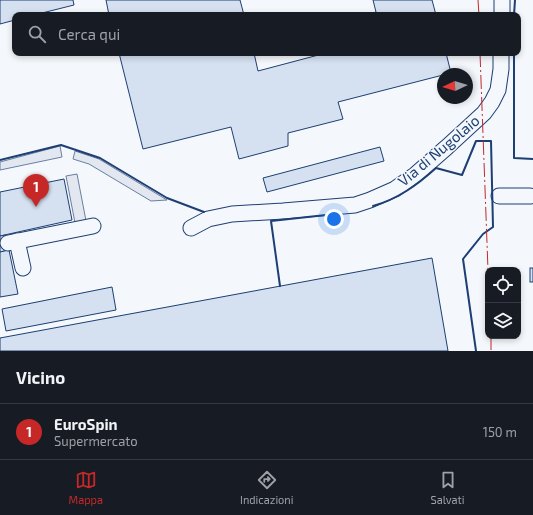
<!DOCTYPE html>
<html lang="it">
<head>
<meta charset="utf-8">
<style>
  body { margin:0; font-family:"Exo 2",sans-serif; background:#20242c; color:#f1f3f6 }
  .controls { position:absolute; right:12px; bottom:12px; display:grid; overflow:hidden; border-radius:8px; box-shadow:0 2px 6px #0003 }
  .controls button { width:36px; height:36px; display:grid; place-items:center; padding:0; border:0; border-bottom:1px solid #363941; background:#171b24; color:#f1f3f6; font:20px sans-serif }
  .compass { position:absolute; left:437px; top:68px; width:36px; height:36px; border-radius:50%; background:#171b24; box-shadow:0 2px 6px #0003; rotate:266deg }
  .you { position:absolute; left:334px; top:219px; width:14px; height:14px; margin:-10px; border:3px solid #fff; border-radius:50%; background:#1a73e8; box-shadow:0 0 0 6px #1a73e833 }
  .badge { display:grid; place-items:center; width:26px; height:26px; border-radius:50%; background:#c62828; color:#fff; font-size:13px; font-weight:700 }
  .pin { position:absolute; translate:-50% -33px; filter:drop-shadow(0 1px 2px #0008) }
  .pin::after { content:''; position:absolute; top:21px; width:14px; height:12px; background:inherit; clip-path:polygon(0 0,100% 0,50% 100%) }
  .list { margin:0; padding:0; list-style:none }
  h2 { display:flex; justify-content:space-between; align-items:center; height:52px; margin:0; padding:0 16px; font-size:17px }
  h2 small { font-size:13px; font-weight:400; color:#9ea1a6 }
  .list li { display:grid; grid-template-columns:26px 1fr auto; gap:12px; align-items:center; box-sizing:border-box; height:56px; padding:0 16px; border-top:1px solid #363941 }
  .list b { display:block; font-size:15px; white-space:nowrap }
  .list p { margin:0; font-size:13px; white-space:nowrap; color:#9ea1a6 }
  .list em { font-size:13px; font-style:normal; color:#9ea1a6 }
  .icon { flex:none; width:22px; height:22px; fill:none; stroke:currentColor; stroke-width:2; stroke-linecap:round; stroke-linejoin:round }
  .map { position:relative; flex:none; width:533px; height:351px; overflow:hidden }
  .search { position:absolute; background:#171b24; box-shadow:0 2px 6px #0003; left:12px; right:12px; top:12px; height:44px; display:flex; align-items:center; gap:10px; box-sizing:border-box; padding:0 14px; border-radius:8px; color:#9ea1a6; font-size:15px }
  .sheet { height:108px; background:#171b24 }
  nav { display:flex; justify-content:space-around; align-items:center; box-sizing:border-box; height:56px; border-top:1px solid #363941; background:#171b24; font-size:11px; color:#9ea1a6 }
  nav a { display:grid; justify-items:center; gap:2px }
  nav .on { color:#c62828 }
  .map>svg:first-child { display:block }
  .parking { fill:#e3e8f0; stroke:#687fa3 }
  .building { fill:#d5e0f0; stroke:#1d3f73 }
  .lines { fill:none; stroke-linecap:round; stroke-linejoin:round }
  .minor-casing { stroke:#1d3f73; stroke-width:17 }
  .minor { stroke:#f4f7fb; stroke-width:15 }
  .wall { stroke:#1d3f73; stroke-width:2 }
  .power { stroke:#c62828; stroke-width:1; stroke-dasharray:14 3 2 3; stroke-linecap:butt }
  .labels { text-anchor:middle; stroke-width:3; stroke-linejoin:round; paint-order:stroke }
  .street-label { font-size:15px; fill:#1d3f73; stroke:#f4f7fb }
</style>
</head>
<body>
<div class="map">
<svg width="533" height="351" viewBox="0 0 533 351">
  <rect width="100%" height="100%" fill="#f4f7fb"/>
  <g class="parking">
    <polygon points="60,146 62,157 0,170 0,162"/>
    <polygon points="75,151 99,159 167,200 151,201 89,164 73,159"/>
    <polygon points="77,174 87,226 76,228 66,176"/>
  </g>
  <g class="building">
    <polygon points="0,0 73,0 74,5 34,15 15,15 15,20 0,24"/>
    <polygon points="106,0 240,0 244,15 109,15"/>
    <polygon points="373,0 432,0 436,15 366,15 376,12"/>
    <polygon points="119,53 254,53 258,71 326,53 446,53 451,73 443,74 443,75 338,102 343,119 288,133 288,146 239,159 231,127 143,149"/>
    <polygon points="380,147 384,161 267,192 263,178"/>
    <polygon points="64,179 72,220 0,236 0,192"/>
    <polygon points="6,235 9,250 0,252 0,236"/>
    <polygon points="9,250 18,294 0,297 0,252"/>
    <polygon points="432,258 448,351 0,351 0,338"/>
    <rect x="530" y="268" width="3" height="14"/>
    <polygon points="112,287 116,310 6,331 2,309"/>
  </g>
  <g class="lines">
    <g class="minor-casing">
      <g id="minor">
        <polyline points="502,15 502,0"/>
        <polyline points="499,196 530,196"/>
        <polyline points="191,228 208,219 232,214 283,211 355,205 370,200 395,189 415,175 447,147 484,113 492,102 498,90 501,69 501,53"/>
        <polyline points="17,241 23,268"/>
        <polyline points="8,243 93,226"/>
      </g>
    </g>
    <use href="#minor" class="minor"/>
    <g class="wall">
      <polyline points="514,15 515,0"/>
      <polyline points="514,53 514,158 533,159"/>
      <polyline points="0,160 61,145 100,158 167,198 204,212"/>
      <path d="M 373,206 C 398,199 417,185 436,168 L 462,175 L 476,141 L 491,141 L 493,227 L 483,234 L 463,259 L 476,351"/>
      <polyline points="280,286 271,221 326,215"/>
    </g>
    <g class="power">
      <polyline points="478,0 479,15"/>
      <polyline points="480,53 488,270"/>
      <polyline points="491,336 491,351"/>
    </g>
  </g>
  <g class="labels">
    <g class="street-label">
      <text transform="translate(439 151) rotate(-40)" y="5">Via di Nugolaio</text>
    </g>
  </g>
</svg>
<div class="controls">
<button><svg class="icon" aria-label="locate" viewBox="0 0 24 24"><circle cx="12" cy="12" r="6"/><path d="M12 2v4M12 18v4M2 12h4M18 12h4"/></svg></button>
<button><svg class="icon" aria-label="layers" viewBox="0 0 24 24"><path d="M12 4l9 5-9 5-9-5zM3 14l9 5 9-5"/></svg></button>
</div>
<svg class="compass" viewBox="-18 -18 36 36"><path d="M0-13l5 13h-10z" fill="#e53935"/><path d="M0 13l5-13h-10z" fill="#9ea1a6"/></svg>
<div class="you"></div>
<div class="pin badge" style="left:36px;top:207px">1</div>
<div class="search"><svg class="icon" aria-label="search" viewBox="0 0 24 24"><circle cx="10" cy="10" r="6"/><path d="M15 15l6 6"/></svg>Cerca qui</div>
</div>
<section class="sheet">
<h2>Vicino<small></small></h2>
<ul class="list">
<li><span class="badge">1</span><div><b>EuroSpin</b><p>Supermercato</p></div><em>150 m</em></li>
</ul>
</section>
<nav>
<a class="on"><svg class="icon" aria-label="map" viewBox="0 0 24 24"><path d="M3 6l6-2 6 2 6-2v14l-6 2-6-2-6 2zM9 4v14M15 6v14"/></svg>Mappa</a>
<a><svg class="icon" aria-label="directions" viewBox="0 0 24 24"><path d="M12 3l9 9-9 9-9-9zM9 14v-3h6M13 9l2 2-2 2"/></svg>Indicazioni</a>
<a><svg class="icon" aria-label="saved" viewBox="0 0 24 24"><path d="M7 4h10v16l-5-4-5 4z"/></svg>Salvati</a>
</nav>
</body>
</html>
